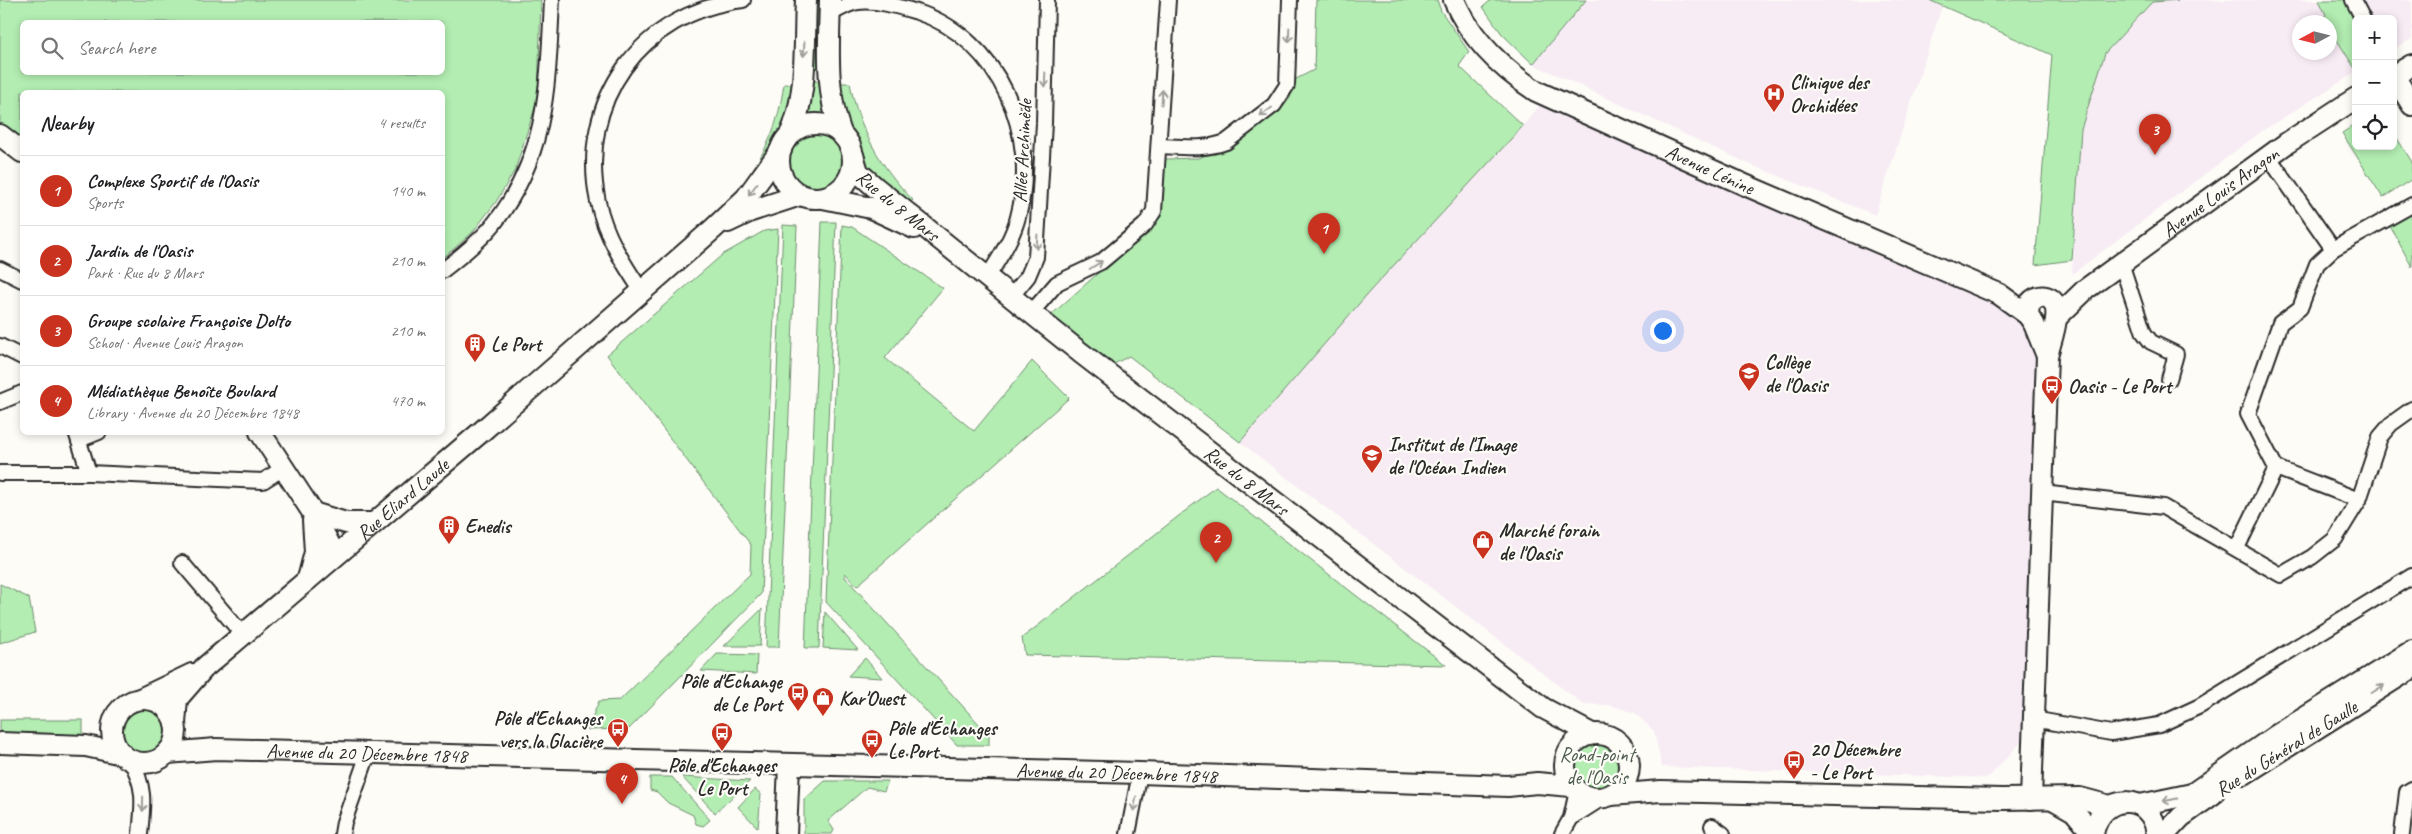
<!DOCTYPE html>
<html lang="en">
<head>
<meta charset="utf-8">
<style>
  body { margin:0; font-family:Caveat,sans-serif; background:#f2f2f2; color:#202124 }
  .controls { position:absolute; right:15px; top:15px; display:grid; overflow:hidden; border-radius:8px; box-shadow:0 2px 8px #0003 }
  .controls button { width:45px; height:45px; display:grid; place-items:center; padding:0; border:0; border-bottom:1px solid #e0e0e0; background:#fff; color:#202124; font:25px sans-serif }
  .compass { position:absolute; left:2292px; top:15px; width:45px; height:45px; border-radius:50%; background:#fff; box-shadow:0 2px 8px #0003; rotate:263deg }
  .you { position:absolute; left:1662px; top:330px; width:18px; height:18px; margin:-12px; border:4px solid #fff; border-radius:50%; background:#1a73e8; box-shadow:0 0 0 8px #1a73e833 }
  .badge { display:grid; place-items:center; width:32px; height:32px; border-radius:50%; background:#c8321e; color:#fff; font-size:16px; font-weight:700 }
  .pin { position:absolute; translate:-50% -41px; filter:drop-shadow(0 1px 2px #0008) }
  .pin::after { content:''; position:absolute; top:26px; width:18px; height:15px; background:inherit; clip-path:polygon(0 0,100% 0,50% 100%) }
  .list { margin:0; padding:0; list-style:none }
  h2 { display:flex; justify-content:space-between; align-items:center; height:65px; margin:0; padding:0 20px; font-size:21px }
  h2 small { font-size:16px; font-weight:400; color:#757577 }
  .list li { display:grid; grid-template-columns:32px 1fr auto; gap:15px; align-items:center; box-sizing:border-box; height:70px; padding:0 20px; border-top:1px solid #e0e0e0 }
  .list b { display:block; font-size:19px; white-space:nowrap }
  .list p { margin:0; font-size:16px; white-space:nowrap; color:#757577 }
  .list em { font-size:16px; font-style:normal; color:#757577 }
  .icon { flex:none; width:28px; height:28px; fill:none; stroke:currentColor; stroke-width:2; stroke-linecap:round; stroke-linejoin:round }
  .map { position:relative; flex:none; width:2412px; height:834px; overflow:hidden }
  .search { position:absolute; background:#fff; box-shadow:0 2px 8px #0003; left:20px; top:20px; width:425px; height:55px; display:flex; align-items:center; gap:12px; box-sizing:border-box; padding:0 18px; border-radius:8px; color:#757577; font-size:19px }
  .panel { position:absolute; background:#fff; box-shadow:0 2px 8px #0003; left:20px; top:90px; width:425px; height:345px; border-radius:8px }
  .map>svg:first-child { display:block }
  .built { fill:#f7ebf4; fill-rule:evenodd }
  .green { fill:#b3edb2; stroke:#6f8c6e; fill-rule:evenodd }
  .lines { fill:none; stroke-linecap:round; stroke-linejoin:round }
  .street-casing { stroke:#2b2b2b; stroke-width:18 }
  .secondary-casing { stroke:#2b2b2b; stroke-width:24 }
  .street { stroke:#fdfcf7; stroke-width:14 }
  .secondary { stroke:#fdfcf7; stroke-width:20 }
  .oneway { stroke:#9e9e9b }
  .labels { text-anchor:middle; stroke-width:4.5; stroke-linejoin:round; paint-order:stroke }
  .poi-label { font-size:20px; font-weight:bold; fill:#2b2b2b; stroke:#fdfcf7; text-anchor:start }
  .street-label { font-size:20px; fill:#2b2b2b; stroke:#fdfcf7 }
  .park-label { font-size:20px; fill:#4d5c4d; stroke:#fdfcf7 }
</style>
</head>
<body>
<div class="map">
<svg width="2412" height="834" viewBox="0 0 2412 834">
  <rect width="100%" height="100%" fill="#fdfcf7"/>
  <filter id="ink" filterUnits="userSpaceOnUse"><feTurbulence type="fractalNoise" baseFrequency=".02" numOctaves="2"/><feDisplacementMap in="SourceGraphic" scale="10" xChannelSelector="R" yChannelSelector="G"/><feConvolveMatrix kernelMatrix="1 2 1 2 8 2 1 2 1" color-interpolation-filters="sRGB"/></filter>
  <g filter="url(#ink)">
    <g class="built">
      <polygon points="1586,0 1929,0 1942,6 1875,215 1747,163 1533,64"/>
      <path d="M 2178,0 L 2412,0 L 2412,39 L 2393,49 L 2393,19 L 2356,19 L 2356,72 L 2262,131 L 2072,274 L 2081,129 L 2105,52 L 2152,2 ZM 2300,22 L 2330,22 L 2330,52 L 2300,52 Z"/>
      <polygon points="1543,101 2013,309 2039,350 2022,741 1988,778 1662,767 1654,731 1635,713 1610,705 1583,704 1240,442 1370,291 1523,126"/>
    </g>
    <g class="green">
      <path d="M 0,0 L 541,0 L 538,98 L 515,170 L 496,202 L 472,233 L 443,258 L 442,92 L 22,92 L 22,143 L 0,126 ZM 22,22 L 442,22 L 442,72 L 22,72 Z"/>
      <polygon points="812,0 825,0 823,69 809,68"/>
      <polygon points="1316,0 1437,0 1441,11 1469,52 1459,66 1523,126 1370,291 1240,442 1129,356 1114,364 1050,316 1161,217 1165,159 1198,158 1227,148 1279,112 1290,98 1296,79 1314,70"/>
      <polygon points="1491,0 1586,0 1533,64 1502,34 1483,7"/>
      <polygon points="1929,0 2178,0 2152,2 2105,53 2081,129 2072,260 2035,265 2052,55"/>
      <polygon points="2319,0 2345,0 2356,25 2356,70 2330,29 2330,22 2325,22 2322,18 2326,15"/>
      <polygon points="810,81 822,81 831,119 804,119"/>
      <path d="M 838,83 L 850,83 C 858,127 881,168 913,200 L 907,206 C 895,196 878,186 869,174 C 850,148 843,114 838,83 Z"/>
      <path d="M 784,84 L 793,84 L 790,116 L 769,157 L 750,181 L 747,178 C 770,144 778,124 784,84 Z"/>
      <polygon points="2356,124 2356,146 2393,146 2393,132 2412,162 2412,179 2383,198 2342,133"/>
      <circle cx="816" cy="161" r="29"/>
      <polygon points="2412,212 2412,267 2390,226"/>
      <polygon points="822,222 836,222 819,648 805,648"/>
      <polygon points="783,225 797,226 779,647 766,647"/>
      <polygon points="842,225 852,227 943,288 885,358 974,431 1032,361 1069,398 857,586 845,573 845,577 989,735 989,745 957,745 826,602"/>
      <polygon points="778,229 761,594 629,729 587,730 599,701 620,700 750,574 751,545 607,355 722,255 764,231"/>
      <polygon points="1216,487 1446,665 1025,655 1022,638"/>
      <polygon points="0,584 29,598 35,632 0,643"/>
      <polygon points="762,609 760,646 724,646"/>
      <polygon points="825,612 858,650 823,648"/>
      <polygon points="717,654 757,655 756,674 701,671"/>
      <polygon points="865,658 882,678 848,676"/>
      <circle cx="144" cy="731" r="31"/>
      <rect x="0" y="720" width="83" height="16"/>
      <circle cx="1597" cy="765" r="32"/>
      <polygon points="650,777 672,777 710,820 703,826 696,824 693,815 668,803 657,792 650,790"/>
      <polygon points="682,777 750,781 715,813"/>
      <polygon points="825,781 888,781 884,791 867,787 828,821 834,830 832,834 804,834 804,800"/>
      <polygon points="755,789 761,794 758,828 738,807"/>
    </g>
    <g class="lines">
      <g class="street-casing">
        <g id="street">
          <polyline points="2353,0 2363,19"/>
          <path d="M 830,14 C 838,10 849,3 858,2 C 878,0 897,6 917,12 C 1000,39 1040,136 1018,217 C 1012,240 999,258 987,278"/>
          <path d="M 1159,146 C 1182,147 1205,150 1226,142 L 1274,105 L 1287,85 L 1290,0"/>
          <polyline points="2268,156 2333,249"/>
          <polyline points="2121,263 2144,333 2151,342 2176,354 2169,379"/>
          <polyline points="0,269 22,280"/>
          <path d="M 442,271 C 460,257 479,242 493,225 C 548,156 548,83 552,0"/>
          <path d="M 641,290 C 623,263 605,235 598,202 C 577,101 641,12 743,0"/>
          <polyline points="1011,297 1028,276 1036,257 1044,123 1047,0"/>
          <polyline points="1031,313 1057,283 1101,262 1145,225 1154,211 1168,0"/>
          <polyline points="0,346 22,357"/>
          <polyline points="0,402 22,393"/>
          <polyline points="76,432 89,473"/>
          <polyline points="79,440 99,432"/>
          <polyline points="2276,468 2359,500"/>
          <polyline points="0,473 89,473 263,481 282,469"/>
          <polyline points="2042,493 2163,507 2281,575 2312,557 2335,539 2359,500 2380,437 2391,424 2412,409"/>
          <polyline points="2237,548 2276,468 2248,414 2280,323 2300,308 2317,264 2333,249 2412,205"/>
          <polyline points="182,563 243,635"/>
          <polyline points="2033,719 2111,733 2159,725 2200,706 2412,576"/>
          <path d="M 130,760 C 146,786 143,805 140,834"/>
          <polyline points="1571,818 1604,797"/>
          <polyline points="1712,826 1723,834"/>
          <polyline points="342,834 344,822 368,754"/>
          <polyline points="1128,834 1140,773"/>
          <polyline points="1562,834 1571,818 1577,791"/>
          <polyline points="2402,834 2407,792 2412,789"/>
        </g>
      </g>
      <g class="secondary-casing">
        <g id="secondary">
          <path d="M 830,0 C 829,45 825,90 841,133"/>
          <path id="s1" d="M 1454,0 C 1471,40 1501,68 1536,91 L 1745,185 L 1999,294 L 2028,315"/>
          <polyline points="2393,76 2412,65"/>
          <polyline points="2394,76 2412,105"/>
          <circle cx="816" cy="161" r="37"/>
          <polyline points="0,135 22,152"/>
          <path d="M 789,137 C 808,99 804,42 806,0"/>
          <path id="s2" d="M 853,155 L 858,172 L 875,187 L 1081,353 L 1543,708 L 1592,734"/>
          <polyline points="823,198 871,208 914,228"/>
          <polyline points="728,222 751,211 800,195"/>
          <path id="s3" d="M 2057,317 L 2086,289 L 2287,143 L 2356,98"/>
          <polyline points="260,432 313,513 335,555"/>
          <polyline points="313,513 346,523 373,523"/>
          <polyline points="308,579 315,552 313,520"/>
          <polyline points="140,699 192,674"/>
          <circle cx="144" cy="731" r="32"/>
          <path id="s4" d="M 175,723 L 177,699 L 204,668 L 481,432 L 713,229 L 746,198 L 781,150"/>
          <circle cx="1597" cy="766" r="32"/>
          <polyline points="0,743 86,746 122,754"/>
          <path id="s5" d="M 167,753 L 216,749 L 1140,773 L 1508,786 L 1537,783 L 1571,786"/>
          <polyline points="2244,774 2412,668"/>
          <polyline points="1611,795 1661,791 2002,799 2080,798 2110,806"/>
          <path d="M 2031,799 L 2047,356 C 2050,342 2067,302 2046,297 C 2039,295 2033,299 2029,304 L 2028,315 L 2034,324 L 2047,356"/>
          <polyline points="2053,799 2074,811 2093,834"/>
          <polyline points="2140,805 2192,794 2277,735 2412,651"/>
          <polyline points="786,834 789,765"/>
          <path d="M 2093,834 C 2100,792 2152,791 2157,834"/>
          <polyline points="2165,834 2181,817 2213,794"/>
        </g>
      </g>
      <use href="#street" class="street"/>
      <use href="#secondary" class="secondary"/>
    </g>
    <defs><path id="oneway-shaft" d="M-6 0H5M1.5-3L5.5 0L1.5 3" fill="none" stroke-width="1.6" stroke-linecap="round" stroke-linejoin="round" transform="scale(1.25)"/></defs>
    <g class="oneway">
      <use href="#oneway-shaft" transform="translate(1289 35) rotate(92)"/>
      <use href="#oneway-shaft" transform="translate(804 49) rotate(93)"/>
      <use href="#oneway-shaft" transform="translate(1045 80) rotate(92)"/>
      <use href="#oneway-shaft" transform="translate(1162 97) rotate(-86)"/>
      <use href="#oneway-shaft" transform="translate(1266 112) rotate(143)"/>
      <use href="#oneway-shaft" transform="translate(753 189) rotate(127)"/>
      <use href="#oneway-shaft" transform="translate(1037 242) rotate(93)"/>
      <use href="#oneway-shaft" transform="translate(1096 265) rotate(-32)"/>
      <use href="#oneway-shaft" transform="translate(2378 689) rotate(-32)"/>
      <use href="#oneway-shaft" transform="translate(2170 800) rotate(169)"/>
      <use href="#oneway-shaft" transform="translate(143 804) rotate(91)"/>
      <use href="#oneway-shaft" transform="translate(1135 804) rotate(99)"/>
    </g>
  </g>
  <defs>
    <g id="hospital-pin" transform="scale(1.125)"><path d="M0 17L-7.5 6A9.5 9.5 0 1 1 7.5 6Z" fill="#c8321e" stroke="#fdfcf7"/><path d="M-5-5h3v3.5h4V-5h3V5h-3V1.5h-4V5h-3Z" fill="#fff"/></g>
    <g id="building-pin" transform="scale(1.125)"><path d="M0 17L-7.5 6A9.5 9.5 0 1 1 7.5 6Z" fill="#c8321e" stroke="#fdfcf7"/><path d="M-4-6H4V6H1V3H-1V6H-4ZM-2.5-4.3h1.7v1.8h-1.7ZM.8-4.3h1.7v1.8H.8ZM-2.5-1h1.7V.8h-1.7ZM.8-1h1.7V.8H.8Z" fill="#fff"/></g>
    <g id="school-pin" transform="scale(1.125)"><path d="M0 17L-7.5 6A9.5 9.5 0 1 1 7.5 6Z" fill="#c8321e" stroke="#fdfcf7"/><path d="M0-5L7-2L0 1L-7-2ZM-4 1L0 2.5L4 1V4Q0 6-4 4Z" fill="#fff"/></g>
    <g id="bus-pin" transform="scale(1.125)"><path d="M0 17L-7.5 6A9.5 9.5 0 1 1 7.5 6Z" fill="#c8321e" stroke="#fdfcf7"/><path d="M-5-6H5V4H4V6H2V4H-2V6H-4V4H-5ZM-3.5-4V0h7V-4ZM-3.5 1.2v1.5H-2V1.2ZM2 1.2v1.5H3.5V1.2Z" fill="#fff"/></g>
    <g id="university-pin" transform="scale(1.125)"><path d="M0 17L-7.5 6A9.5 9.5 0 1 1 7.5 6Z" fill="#c8321e" stroke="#fdfcf7"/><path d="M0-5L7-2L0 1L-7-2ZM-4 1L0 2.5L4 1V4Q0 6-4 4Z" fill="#fff"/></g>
    <g id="shop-pin" transform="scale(1.125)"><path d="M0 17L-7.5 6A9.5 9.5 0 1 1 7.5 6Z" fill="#c8321e" stroke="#fdfcf7"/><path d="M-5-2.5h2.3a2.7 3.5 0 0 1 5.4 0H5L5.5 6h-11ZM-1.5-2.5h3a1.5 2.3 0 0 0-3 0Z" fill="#fff"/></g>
  </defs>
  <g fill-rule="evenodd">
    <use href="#hospital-pin" x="1774" y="94"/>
    <use href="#building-pin" x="475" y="344"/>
    <use href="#school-pin" x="1749" y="373"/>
    <use href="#bus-pin" x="2052" y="386"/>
    <use href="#university-pin" x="1372" y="455"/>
    <use href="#building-pin" x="449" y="526"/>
    <use href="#shop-pin" x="1483" y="541"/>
    <use href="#bus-pin" x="798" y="693"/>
    <use href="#shop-pin" x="823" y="698"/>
    <use href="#bus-pin" x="618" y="729"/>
    <use href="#bus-pin" x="722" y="733"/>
    <use href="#bus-pin" x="872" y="740"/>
    <use href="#bus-pin" x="1794" y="761"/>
  </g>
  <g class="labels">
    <g class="poi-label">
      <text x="1790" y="89">Clinique des<tspan x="1790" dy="23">Orchidées</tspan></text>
      <text x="491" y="351">Le Port</text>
      <text x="1765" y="369">Collège<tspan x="1765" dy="23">de l'Oasis</tspan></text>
      <text x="2068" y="393">Oasis - Le Port</text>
      <text x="1388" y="451">Institut de l'Image<tspan x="1388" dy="23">de l'Océan Indien</tspan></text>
      <text x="465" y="533">Enedis</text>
      <text x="1499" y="537">Marché forain<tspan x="1499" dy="23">de l'Oasis</tspan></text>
      <text x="782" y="688" text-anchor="end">Pôle d'Echange<tspan x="782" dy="23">de Le Port</tspan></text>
      <text x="839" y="705">Kar'Ouest</text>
      <text x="602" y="725" text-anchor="end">Pôle d'Echanges<tspan x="602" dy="23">vers la Glacière</tspan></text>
      <text x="888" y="735">Pôle d'Échanges<tspan x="888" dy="23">Le Port</tspan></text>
      <text x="1810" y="756">20 Décembre<tspan x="1810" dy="23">- Le Port</tspan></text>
      <text x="722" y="772" text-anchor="middle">Pôle d'Echanges<tspan x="722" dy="23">Le Port</tspan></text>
    </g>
    <g class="street-label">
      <text transform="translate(1022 151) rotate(-87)" y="7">Allée Archimède</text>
      <text dy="7" stroke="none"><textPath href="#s1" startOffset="315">Avenue Lénine</textPath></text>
      <text dy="7" stroke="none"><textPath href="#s3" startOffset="206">Avenue Louis Aragon</textPath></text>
      <text dy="7" stroke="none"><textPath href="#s2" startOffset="70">Rue du 8 Mars</textPath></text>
      <text dy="7" stroke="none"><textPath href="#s2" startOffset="514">Rue du 8 Mars</textPath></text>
      <text dy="7" stroke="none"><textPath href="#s4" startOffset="326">Rue Eliard Laude</textPath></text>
      <text transform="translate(2286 748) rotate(-32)" y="7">Rue du Général de Gaulle</text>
      <text dy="7" stroke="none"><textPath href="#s5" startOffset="200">Avenue du 20 Décembre 1848</textPath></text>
      <text dy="7" stroke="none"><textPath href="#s5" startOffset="950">Avenue du 20 Décembre 1848</textPath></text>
    </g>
    <g class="park-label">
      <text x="1597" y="761">Rond-point<tspan x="1597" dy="23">de l'Oasis</tspan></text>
    </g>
  </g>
</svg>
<div class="controls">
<button>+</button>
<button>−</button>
<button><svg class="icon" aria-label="locate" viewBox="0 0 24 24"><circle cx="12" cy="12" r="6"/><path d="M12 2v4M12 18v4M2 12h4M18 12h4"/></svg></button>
</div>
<svg class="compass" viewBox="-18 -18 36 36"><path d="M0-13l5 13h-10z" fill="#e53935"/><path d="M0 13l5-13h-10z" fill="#757577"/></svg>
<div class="you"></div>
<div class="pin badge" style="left:1324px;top:254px">1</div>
<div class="pin badge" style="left:1216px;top:563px">2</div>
<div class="pin badge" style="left:2155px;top:155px">3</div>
<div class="pin badge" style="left:622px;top:804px">4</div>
<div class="search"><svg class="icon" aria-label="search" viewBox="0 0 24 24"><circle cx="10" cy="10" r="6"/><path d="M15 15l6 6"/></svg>Search here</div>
<section class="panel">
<h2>Nearby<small>4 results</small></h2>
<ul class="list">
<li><span class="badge">1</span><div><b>Complexe Sportif de l'Oasis</b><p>Sports</p></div><em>140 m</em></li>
<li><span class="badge">2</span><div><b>Jardin de l'Oasis</b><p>Park · Rue du 8 Mars</p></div><em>210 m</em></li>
<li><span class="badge">3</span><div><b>Groupe scolaire Françoise Dolto</b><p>School · Avenue Louis Aragon</p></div><em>210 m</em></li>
<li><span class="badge">4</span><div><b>Médiathèque Benoîte Boulard</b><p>Library · Avenue du 20 Décembre 1848</p></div><em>470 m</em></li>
</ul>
</section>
</div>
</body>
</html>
